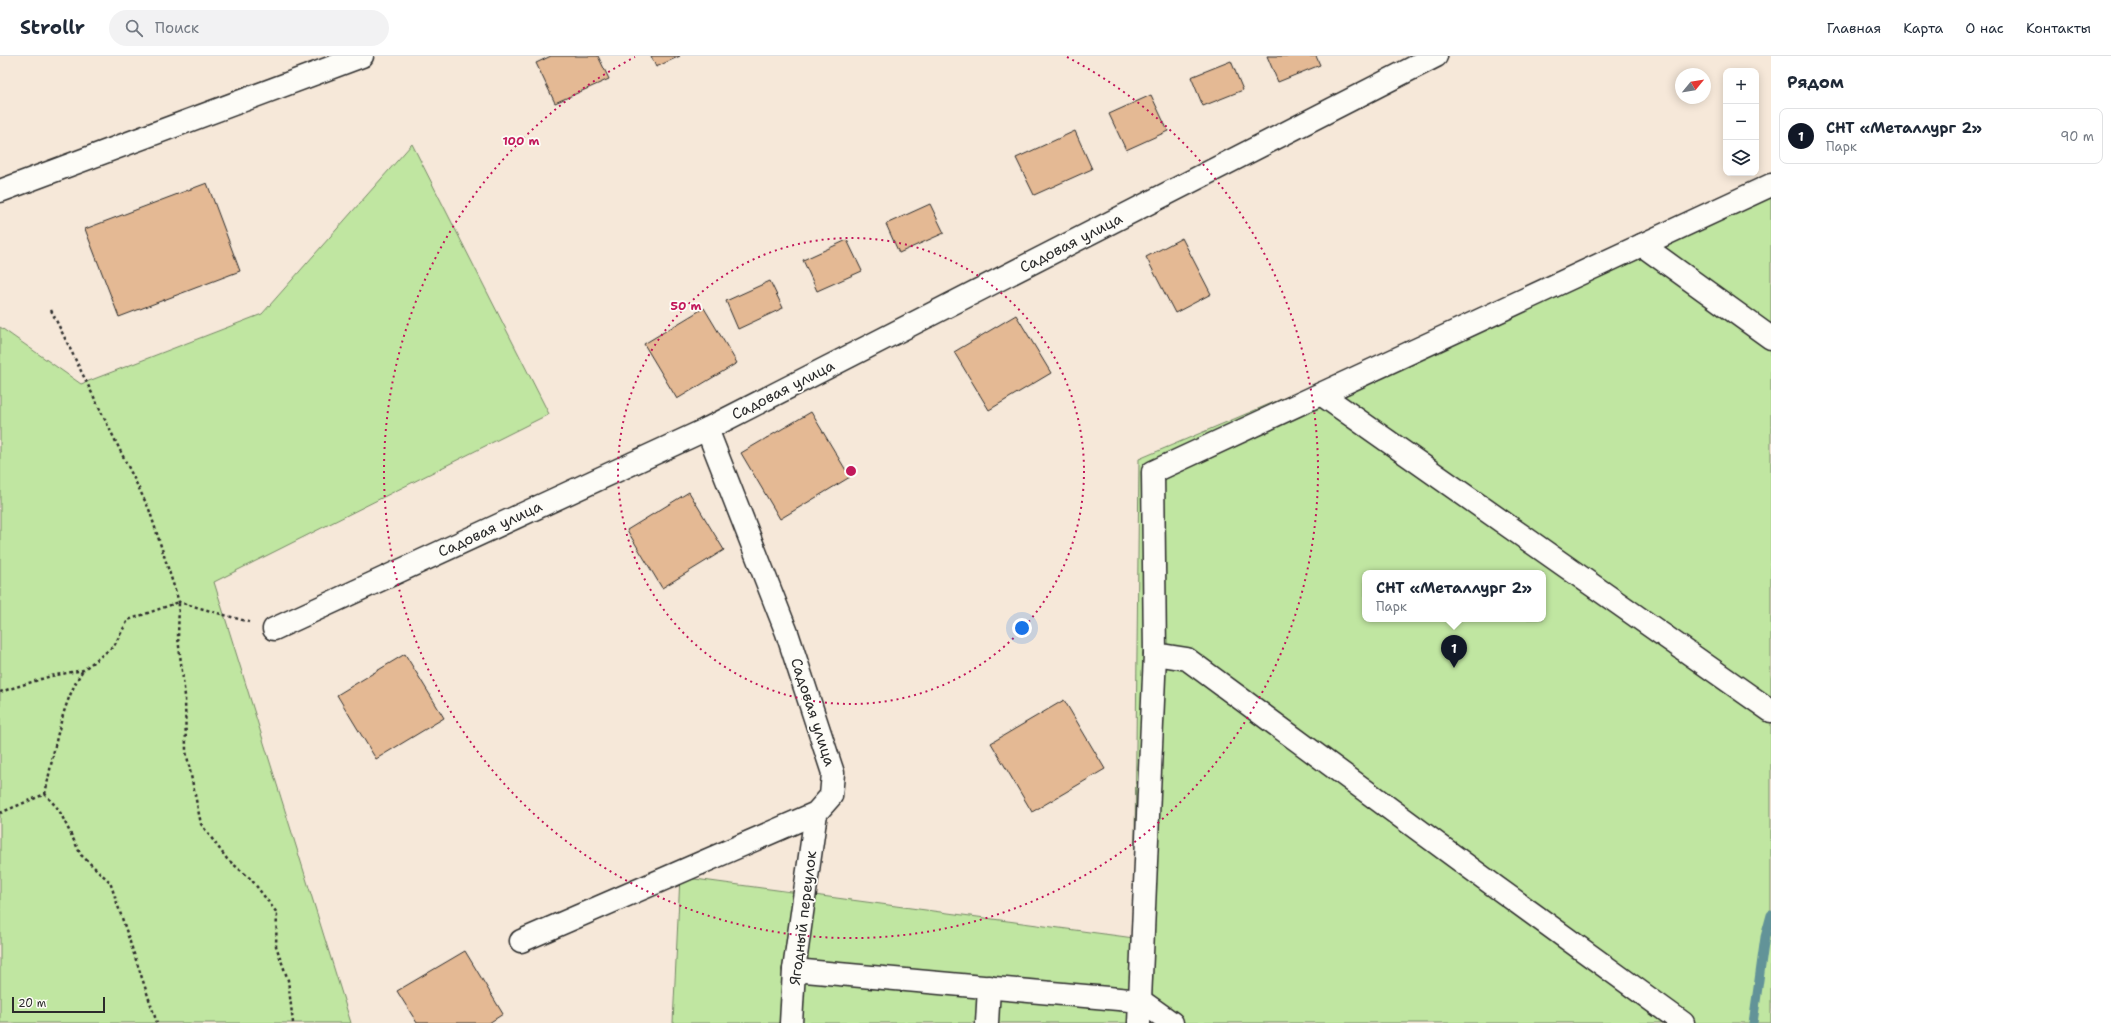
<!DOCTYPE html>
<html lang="ru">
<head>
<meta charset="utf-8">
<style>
  body { margin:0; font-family:"Shantell Sans",sans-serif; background:#f2f2f3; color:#1f2937 }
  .controls { position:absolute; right:12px; top:12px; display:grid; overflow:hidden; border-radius:8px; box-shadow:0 2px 10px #0003 }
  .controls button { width:36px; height:36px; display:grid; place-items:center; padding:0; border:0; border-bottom:1px solid #e0e1e3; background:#fff; color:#1f2937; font:20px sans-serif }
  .compass { position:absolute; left:1675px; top:12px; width:36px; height:36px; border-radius:50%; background:#fff; box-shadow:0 2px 10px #0003; rotate:60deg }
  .scale { position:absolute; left:12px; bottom:10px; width:93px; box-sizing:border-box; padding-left:4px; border:2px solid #2b2b2b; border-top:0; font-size:11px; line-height:14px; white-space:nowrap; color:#2b2b2b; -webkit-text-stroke:3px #fdfcf7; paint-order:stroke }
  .you { position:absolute; left:1022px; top:572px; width:14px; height:14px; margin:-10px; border:3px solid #fff; border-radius:50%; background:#1a73e8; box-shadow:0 0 0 6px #1a73e833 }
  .badge { display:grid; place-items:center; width:26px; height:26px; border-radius:50%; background:#111827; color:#fff; font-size:13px; font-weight:700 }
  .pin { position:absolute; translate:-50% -33px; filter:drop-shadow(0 1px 2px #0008) }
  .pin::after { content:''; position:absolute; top:21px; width:14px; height:12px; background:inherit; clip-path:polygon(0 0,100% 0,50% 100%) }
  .popup { position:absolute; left:1362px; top:514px; width:184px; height:52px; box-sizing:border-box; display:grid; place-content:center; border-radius:8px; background:#fff; filter:drop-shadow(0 1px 3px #0005); font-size:13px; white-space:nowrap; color:#747a83 }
  .popup b { font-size:15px; color:#1f2937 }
  .popup::after { content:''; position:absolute; left:50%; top:100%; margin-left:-8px; border:8px solid transparent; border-top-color:#fff }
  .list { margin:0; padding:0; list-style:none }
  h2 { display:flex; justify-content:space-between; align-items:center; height:52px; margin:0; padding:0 16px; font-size:17px }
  h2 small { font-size:13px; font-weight:400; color:#747a83 }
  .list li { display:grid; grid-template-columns:26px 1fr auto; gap:12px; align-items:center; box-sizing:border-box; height:56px; margin:0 8px 8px; padding:0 8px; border:1px solid #e0e1e3; border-radius:8px }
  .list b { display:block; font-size:15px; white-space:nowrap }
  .list p { margin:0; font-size:13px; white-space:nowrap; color:#747a83 }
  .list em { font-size:13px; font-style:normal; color:#747a83 }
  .icon { flex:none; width:22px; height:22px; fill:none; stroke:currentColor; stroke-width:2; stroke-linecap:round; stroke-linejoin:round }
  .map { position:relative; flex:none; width:1771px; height:967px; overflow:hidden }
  header { display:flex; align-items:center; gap:24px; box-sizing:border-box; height:56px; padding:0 20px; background:#fff; border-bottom:1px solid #e0e1e3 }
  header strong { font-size:19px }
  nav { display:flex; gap:22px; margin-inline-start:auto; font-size:14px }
  .search { width:280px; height:36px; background:#f2f2f3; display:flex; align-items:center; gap:10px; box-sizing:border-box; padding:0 14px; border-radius:22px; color:#747a83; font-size:15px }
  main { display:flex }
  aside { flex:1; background:#fff }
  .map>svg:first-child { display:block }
  .green { fill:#c0e6a1; stroke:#768866; fill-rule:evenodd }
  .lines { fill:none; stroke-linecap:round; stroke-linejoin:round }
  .stream { stroke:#629398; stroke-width:9 }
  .building { fill:#e4b994; stroke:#2b2b2b }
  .minor-casing { stroke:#2b2b2b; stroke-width:25 }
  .path { stroke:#2b2b2b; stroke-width:2.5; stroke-dasharray:3 3; stroke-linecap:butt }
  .minor { stroke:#fdfcf7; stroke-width:22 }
  .ring { fill:none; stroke:#c2185b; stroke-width:2; stroke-dasharray:2 4 }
  .labels { text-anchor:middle; stroke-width:3.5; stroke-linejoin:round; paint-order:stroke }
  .street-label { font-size:15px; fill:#2b2b2b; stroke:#fdfcf7 }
  .centre { fill:#c2185b; stroke:#fdfcf7; stroke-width:2 }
  .ring-label { font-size:12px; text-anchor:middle; font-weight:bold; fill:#c2185b; stroke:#fdfcf7; stroke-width:3.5; stroke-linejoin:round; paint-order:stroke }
</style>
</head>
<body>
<header>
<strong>Strollr</strong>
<div class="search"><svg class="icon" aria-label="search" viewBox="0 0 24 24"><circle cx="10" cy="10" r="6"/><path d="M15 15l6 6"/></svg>Поиск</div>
<nav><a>Главная</a><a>Карта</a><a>О нас</a><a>Контакты</a></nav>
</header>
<main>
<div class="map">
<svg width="1771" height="967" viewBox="0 0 1771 967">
  <rect width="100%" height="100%" fill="#f6e8d9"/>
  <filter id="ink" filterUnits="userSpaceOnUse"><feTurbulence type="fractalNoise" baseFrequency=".025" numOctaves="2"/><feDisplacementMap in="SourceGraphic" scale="8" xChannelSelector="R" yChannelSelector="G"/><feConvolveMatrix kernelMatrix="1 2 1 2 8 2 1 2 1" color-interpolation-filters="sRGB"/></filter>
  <g filter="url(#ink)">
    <g class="green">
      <polygon points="412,88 549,358 214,526 351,967 0,967 0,271 81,328 262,258"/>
      <path d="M 1771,137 L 1771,967 L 673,967 L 680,821 L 1134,882 L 1139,403 ZM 1365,517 L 1543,517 L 1543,563 L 1365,563 Z"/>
    </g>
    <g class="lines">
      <polyline class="stream" points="1753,967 1765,881 1771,859"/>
    </g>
    <g class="building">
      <polygon points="551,0 598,0 609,23 555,47 536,7"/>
      <polygon points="651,0 680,0 656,11"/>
      <polygon points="1267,0 1316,0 1320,9 1278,26"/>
      <polygon points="1231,5 1243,34 1203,50 1191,21"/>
      <polygon points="1151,39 1168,75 1126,94 1109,58"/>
      <polygon points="1075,75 1092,113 1034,139 1016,102"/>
      <polygon points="207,127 240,215 119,261 85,173"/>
      <polygon points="930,148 944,177 899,197 886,168"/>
      <polygon points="1182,182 1211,238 1175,257 1146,201"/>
      <polygon points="847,184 862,215 817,235 803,204"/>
      <polygon points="770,225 783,252 738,273 726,245"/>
      <polygon points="704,252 737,307 677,343 644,288"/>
      <polygon points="1016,259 1051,317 989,354 954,296"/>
      <polygon points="811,356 850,421 780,463 741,397"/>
      <polygon points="689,436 724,494 662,532 627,474"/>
      <polygon points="405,598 444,662 376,703 337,639"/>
      <polygon points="1064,644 1105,713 1032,756 991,687"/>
      <polygon points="465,895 503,958 489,967 417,967 397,935"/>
    </g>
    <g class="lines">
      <g class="minor-casing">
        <g id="minor">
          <polyline points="0,135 362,0"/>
          <polyline points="1642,189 1771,282"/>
          <polyline points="1321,338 1771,655"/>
          <polyline points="274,573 707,373 1436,0"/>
          <polyline points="1155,598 1153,416 1771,129"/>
          <polyline points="521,885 816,757 831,740 833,717 787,577 707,373"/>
          <polyline points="794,914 1141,945 1172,967"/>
          <polyline points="791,967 794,914 816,757"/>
          <polyline points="987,967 989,931"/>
          <polyline points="1139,967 1155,598 1187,603 1496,831 1683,967"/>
        </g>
      </g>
      <g class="path">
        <polyline points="51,254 149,453 179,546 249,566"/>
        <polyline points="0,636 51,620 83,614 114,590 128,564 179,546 178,582 185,640 186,695 201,768 227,803 251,823 277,857 276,890 288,924 293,967"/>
        <path d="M 45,738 C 54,697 60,650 83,614"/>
        <polyline points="0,757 45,738 59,754 81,799 110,826 157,967"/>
      </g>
      <use href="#minor" class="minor"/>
    </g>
  </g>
  <g class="ring">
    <circle cx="851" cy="415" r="233"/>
    <path d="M1067 1A467 467 0 1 1 635 1"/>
  </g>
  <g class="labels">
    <g class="street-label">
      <text transform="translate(1071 187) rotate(-27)" y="5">Садовая улица</text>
      <text transform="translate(783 334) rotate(-27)" y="5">Садовая улица</text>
      <text transform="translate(490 473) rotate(-25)" y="5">Садовая улица</text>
      <text transform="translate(813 656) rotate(72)" y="5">Садовая улица</text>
      <text transform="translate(803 862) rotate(-83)" y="5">Ягодный переулок</text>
    </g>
  </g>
  <circle cx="851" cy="415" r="6" class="centre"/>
  <g class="ring-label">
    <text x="521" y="89">100 m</text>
    <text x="686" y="254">50 m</text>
  </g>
</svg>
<div class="controls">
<button>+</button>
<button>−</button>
<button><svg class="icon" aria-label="layers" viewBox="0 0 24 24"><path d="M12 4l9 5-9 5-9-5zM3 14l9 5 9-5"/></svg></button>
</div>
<svg class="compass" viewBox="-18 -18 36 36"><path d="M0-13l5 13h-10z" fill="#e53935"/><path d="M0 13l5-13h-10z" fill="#747a83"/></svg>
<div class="scale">20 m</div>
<div class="you"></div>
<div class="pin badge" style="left:1454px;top:612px">1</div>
<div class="popup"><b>СНТ «Металлург 2»</b>Парк</div>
</div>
<aside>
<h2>Рядом<small></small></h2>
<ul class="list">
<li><span class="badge">1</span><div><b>СНТ «Металлург 2»</b><p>Парк</p></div><em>90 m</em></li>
</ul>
</aside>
</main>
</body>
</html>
